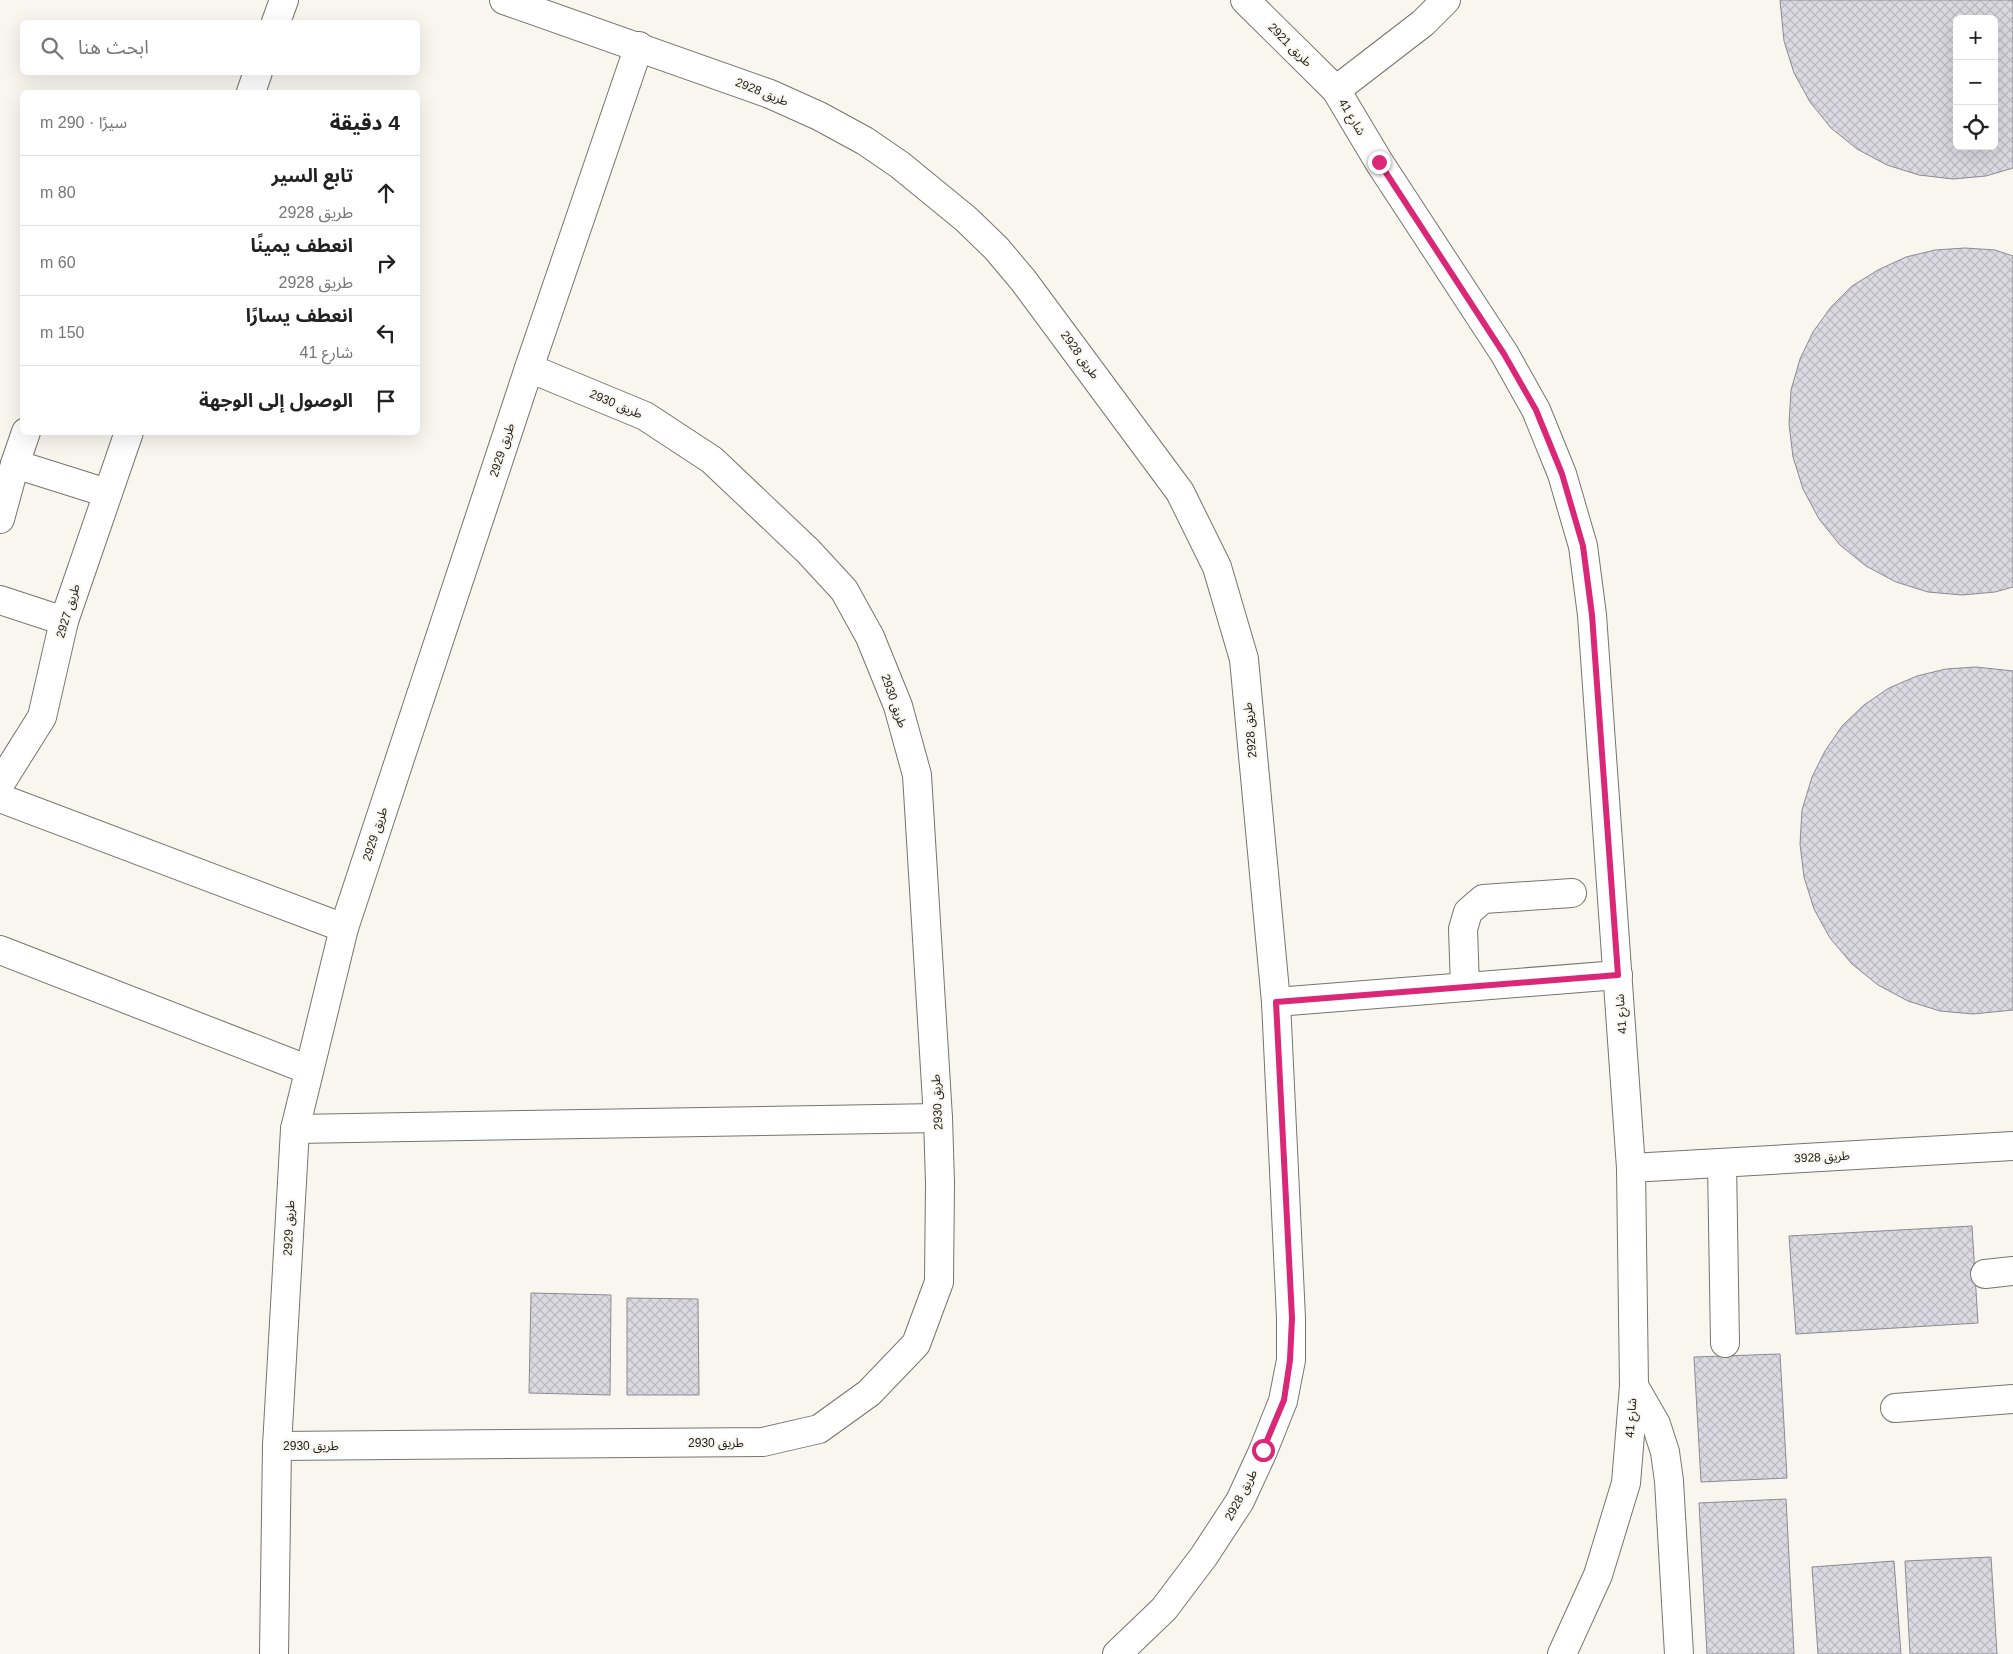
<!DOCTYPE html>
<html lang="ar">
<head>
<meta charset="utf-8">
<style>
  body { margin:0; font-family:Helvetica,"Noto Sans Arabic",sans-serif; background:#f2f2f2; color:#222; direction:rtl }
  .controls { position:absolute; right:15px; top:15px; display:grid; overflow:hidden; border-radius:8px; box-shadow:0 5px 20px #0002 }
  .controls button { width:45px; height:45px; display:grid; place-items:center; padding:0; border:0; border-bottom:1px solid #e0e0e0; background:#fff; color:#222; font:25px sans-serif }
  .stop { position:absolute; width:15px; height:15px; margin:-11px; border:4px solid #db2777; border-radius:50%; background:#fff }
  .stop.end { background:#db2777; border-color:#fff; box-shadow:0 1px 5px #0008 }
  .list { margin:0; padding:0; list-style:none }
  h2 { display:flex; justify-content:space-between; align-items:center; height:65px; margin:0; padding:0 20px; font-size:21px }
  h2 small { font-size:16px; font-weight:400; color:#767676 }
  .list li { display:grid; grid-template-columns:32px 1fr auto; gap:15px; align-items:center; box-sizing:border-box; height:70px; padding:0 20px; border-top:1px solid #e0e0e0 }
  .list b { display:block; font-size:19px; white-space:nowrap }
  .list p { margin:0; font-size:16px; white-space:nowrap; color:#767676 }
  .list em { font-size:16px; font-style:normal; color:#767676 }
  .icon { flex:none; width:28px; height:28px; fill:none; stroke:currentColor; stroke-width:2; stroke-linecap:round; stroke-linejoin:round }
  .map { position:relative; flex:none; width:2013px; height:1654px; overflow:hidden; direction:ltr }
  .search { position:absolute; background:#fff; box-shadow:0 5px 20px #0002; left:20px; top:20px; width:400px; height:55px; display:flex; align-items:center; gap:12px; box-sizing:border-box; padding:0 18px; border-radius:8px; color:#767676; font-size:19px }
  .panel { position:absolute; background:#fff; box-shadow:0 5px 20px #0002; left:20px; top:90px; width:400px; height:345px; border-radius:8px; direction:rtl }
  .map>svg:first-child { display:block }
  .building { fill:url(#building-cross-hatch); stroke:#8c8a92; fill-rule:evenodd }
  .lines { fill:none; stroke-linecap:round; stroke-linejoin:round }
  .minor-casing { stroke:#76756d; stroke-width:30 }
  .minor { stroke:#fff; stroke-width:28 }
  .route { stroke:#db2777; stroke-width:6 }
  .labels { text-anchor:middle; stroke-width:4; stroke-linejoin:round; paint-order:stroke }
  .street-label { font-size:12px; fill:#21211e; stroke:#f8f6ee }
</style>
</head>
<body>
<div class="map">
<svg width="2013" height="1654" viewBox="0 0 2013 1654">
  <defs>
    <pattern id="building-cross-hatch" width="8" height="8" patternUnits="userSpaceOnUse" patternTransform="scale(1.25)"><rect width="8" height="8" fill="#dbd9e1"/><path d="M0 0l8 8M0 8l8-8" fill="none" stroke="#bcbac1"/></pattern>
  </defs>
  <rect width="100%" height="100%" fill="#f8f6ee"/>
  <g class="building">
    <path d="M 1780,0 L 2013,0 L 2013,168 L 1986,176 L 1953,179 L 1919,175 L 1887,165 L 1857,149 L 1831,128 L 1810,102 L 1794,73 L 1784,41 ZM 1957,19 L 1994,19 L 1994,146 L 1957,146 Z"/>
    <polygon points="1965,248 1995,250 2013,256 2013,587 1995,592 1962,595 1928,592 1896,582 1866,566 1840,545 1819,519 1803,489 1793,457 1789,424 1791,390 1800,359 1813,332 1831,307 1852,286 1878,270 1906,257 1935,250"/>
    <polygon points="1976,667 2013,671 2013,1010 1973,1014 1940,1011 1908,1001 1878,985 1852,964 1830,938 1814,909 1804,877 1800,844 1802,810 1812,777 1825,751 1842,726 1864,705 1889,688 1917,676 1946,669"/>
    <polygon points="1972,1226 1978,1323 1796,1334 1789,1236"/>
    <polygon points="531,1293 611,1295 610,1395 529,1393"/>
    <polygon points="627,1298 698,1299 699,1395 627,1395"/>
    <polygon points="1780,1354 1787,1478 1701,1482 1694,1357"/>
    <polygon points="1786,1499 1794,1654 1707,1654 1699,1503"/>
    <polygon points="1991,1557 1997,1654 1910,1654 1905,1561"/>
    <polygon points="1894,1561 1901,1654 1818,1654 1812,1567"/>
  </g>
  <g class="lines">
    <g class="minor-casing">
      <g id="minor">
        <polyline points="504,0 770,94 819,116 865,141 900,165 966,219 996,248 1023,280 1180,492 1217,567 1244,659 1276,1002 1291,1318 1291,1360 1283,1401 1263,1451 1240,1501 1204,1556 1164,1609 1117,1654"/>
        <polyline points="1245,0 1336,90"/>
        <polyline points="1446,0 1423,23 1336,90 1379,162 1504,353 1536,410 1562,474 1583,546 1592,615 1631,1168 1634,1386 1626,1483 1598,1575 1562,1654"/>
        <polyline points="276,22 284,0"/>
        <polyline points="251,92 258,72"/>
        <polyline points="26,432 15,464 107,493"/>
        <polyline points="0,519 15,464"/>
        <polyline points="0,600 64,621"/>
        <polyline points="0,784 42,717 64,621 129,432"/>
        <polyline points="0,798 344,928"/>
        <polyline points="0,950 309,1070"/>
        <polyline points="1465,987 1463,929 1468,912 1483,899 1572,893"/>
        <polyline points="1276,1002 1618,975"/>
        <polyline points="295,1129 938,1118"/>
        <polyline points="1722,1163 1725,1343"/>
        <polyline points="1631,1168 2013,1146"/>
        <polyline points="1985,1274 2013,1271"/>
        <polyline points="1634,1386 1656,1424 1665,1452 1669,1481 1679,1654"/>
        <polyline points="1895,1408 2013,1399"/>
        <polyline points="277,1446 763,1442 819,1429 869,1393 916,1344 939,1282 940,1183 938,1118 917,775 898,706 870,637 844,590 808,551 712,460 645,416 529,368"/>
        <polyline points="274,1654 277,1446 295,1129 344,928 529,368 639,46"/>
      </g>
    </g>
    <use href="#minor" class="minor"/>
  </g>
  <g class="lines">
    <polyline class="route" points="1263,1450 1284,1400 1290,1360 1292,1318 1276,1002 1618,975 1592,615 1583,546 1562,474 1536,410 1504,354 1379,162"/>
  </g>
  <g class="labels">
    <g class="street-label">
      <text transform="translate(1290 45) rotate(45)" y="4">طريق 2921</text>
      <text transform="translate(762 92) rotate(22)" y="4">طريق 2928</text>
      <text transform="translate(1352 117) rotate(59)" y="4">شارع 41</text>
      <text transform="translate(1080 355) rotate(54)" y="4">طريق 2928</text>
      <text transform="translate(616 404) rotate(23)" y="4">طريق 2930</text>
      <text transform="translate(502 450) rotate(-72)" y="4">طريق 2929</text>
      <text transform="translate(68 611) rotate(-73)" y="4">طريق 2927</text>
      <text transform="translate(894 701) rotate(71)" y="4">طريق 2930</text>
      <text transform="translate(1250 730) rotate(-95)" y="4">طريق 2928</text>
      <text transform="translate(375 834) rotate(-72)" y="4">طريق 2929</text>
      <text transform="translate(1621 1014) rotate(-94)" y="4">شارع 41</text>
      <text transform="translate(937 1102) rotate(-93)" y="4">طريق 2930</text>
      <text transform="translate(1822 1157) rotate(-3)" y="4">طريق 3928</text>
      <text transform="translate(289 1228) rotate(-87)" y="4">طريق 2929</text>
      <text transform="translate(1631 1418) rotate(-86)" y="4">شارع 41</text>
      <text x="716" y="1447">طريق 2930</text>
      <text x="311" y="1450">طريق 2930</text>
      <text transform="translate(1241 1495) rotate(-62)" y="4">طريق 2928</text>
    </g>
  </g>
</svg>
<div class="controls">
<button>+</button>
<button>−</button>
<button><svg class="icon" aria-label="locate" viewBox="0 0 24 24"><circle cx="12" cy="12" r="6"/><path d="M12 2v4M12 18v4M2 12h4M18 12h4"/></svg></button>
</div>
<div class="stop" style="left:1263px;top:1450px"></div>
<div class="stop end" style="left:1379px;top:162px"></div>
<div class="search"><svg class="icon" aria-label="search" viewBox="0 0 24 24"><circle cx="10" cy="10" r="6"/><path d="M15 15l6 6"/></svg>ابحث هنا</div>
<section class="panel">
<h2>4 دقيقة<small>سيرًا · 290 m</small></h2>
<ul class="list">
<li><svg class="icon" aria-label="ahead" viewBox="0 0 24 24"><path d="M12 20V5M6 11l6-6 6 6"/></svg><div><b>تابع السير</b><p>طريق 2928</p></div><em>80 m</em></li>
<li><svg class="icon" aria-label="right" viewBox="0 0 24 24"><path d="M7 20v-9h11M14 6l5 5-5 5"/></svg><div><b>انعطف يمينًا</b><p>طريق 2928</p></div><em>60 m</em></li>
<li><svg class="icon" aria-label="left" viewBox="0 0 24 24"><path d="M17 20v-9H6M10 6l-5 5 5 5"/></svg><div><b>انعطف يسارًا</b><p>شارع 41</p></div><em>150 m</em></li>
<li><svg class="icon" aria-label="arrive" viewBox="0 0 24 24"><path d="M6 21V4h12l-3 4 3 4H6"/></svg><div><b>الوصول إلى الوجهة</b></div></li>
</ul>
</section>
</div>
</body>
</html>
